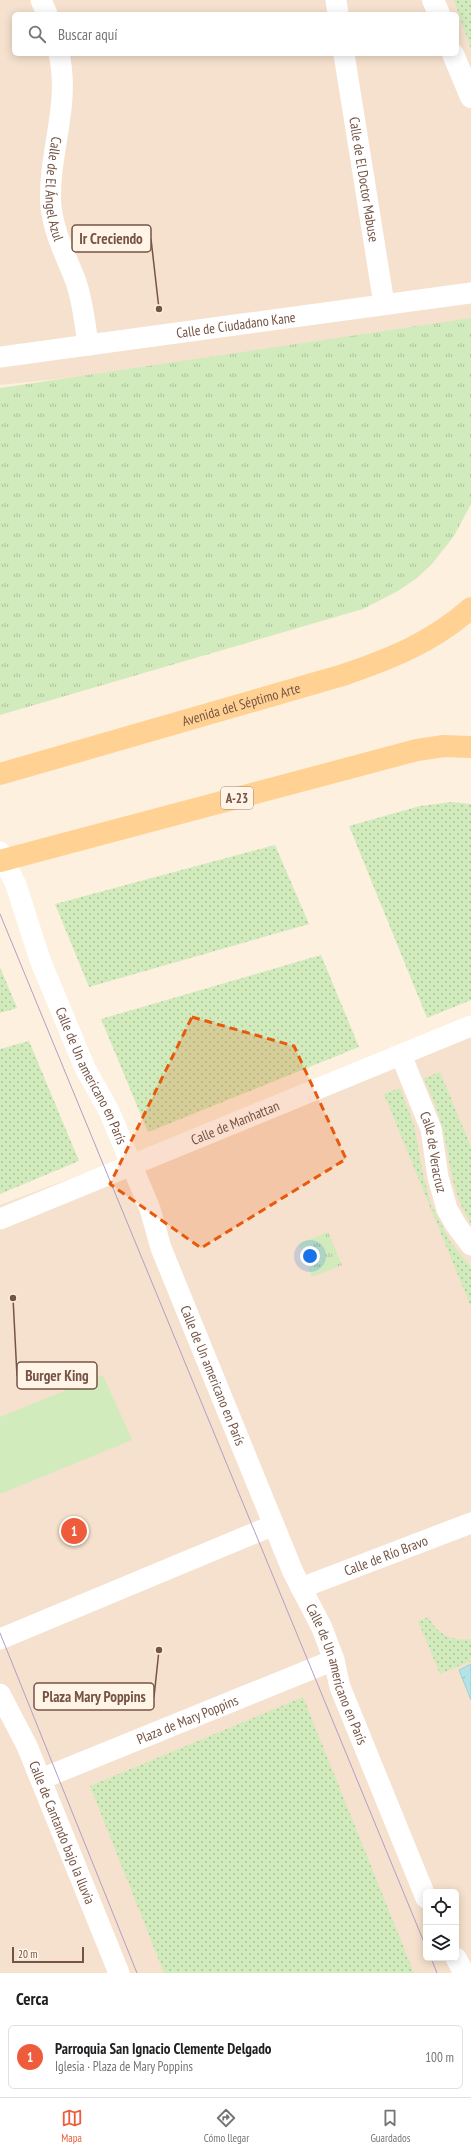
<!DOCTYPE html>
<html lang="es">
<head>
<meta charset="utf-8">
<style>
  body { margin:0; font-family:"PT Sans Narrow",sans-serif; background:#f2f2f2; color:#202124 }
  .controls { position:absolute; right:12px; bottom:12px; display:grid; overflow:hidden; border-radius:6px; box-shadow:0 2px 10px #0003 }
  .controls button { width:36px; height:36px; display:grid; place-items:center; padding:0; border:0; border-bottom:1px solid #e0e0e0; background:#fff; color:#202124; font:20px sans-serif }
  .scale { position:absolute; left:12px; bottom:10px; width:72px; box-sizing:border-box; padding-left:4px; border:2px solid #755446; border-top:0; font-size:11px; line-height:14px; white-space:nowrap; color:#755446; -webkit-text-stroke:3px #fff4e6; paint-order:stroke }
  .you { position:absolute; left:310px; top:1256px; width:14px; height:14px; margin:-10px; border:3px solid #fff; border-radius:50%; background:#1a73e8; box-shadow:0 0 0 6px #1a73e833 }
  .badge { display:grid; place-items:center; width:26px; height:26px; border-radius:50%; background:#ef5c3c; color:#fff; font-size:13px; font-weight:700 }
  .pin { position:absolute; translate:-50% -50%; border:2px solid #fff; box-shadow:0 1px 4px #0006 }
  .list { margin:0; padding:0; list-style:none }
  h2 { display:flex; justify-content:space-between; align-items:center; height:52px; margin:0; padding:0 16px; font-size:17px }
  h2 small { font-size:13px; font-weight:400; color:#757577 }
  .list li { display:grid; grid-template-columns:26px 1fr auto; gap:12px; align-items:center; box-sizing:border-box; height:64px; margin:0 8px 8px; padding:0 8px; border:1px solid #e0e0e0; border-radius:6px }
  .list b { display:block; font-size:15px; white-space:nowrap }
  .list p { margin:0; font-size:13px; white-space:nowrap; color:#757577 }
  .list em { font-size:13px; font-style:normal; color:#757577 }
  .icon { flex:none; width:22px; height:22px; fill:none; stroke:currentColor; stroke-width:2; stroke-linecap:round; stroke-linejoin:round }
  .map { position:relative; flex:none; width:471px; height:1973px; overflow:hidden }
  .search { position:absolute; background:#fff; box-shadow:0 2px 10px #0003; left:12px; right:12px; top:12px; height:44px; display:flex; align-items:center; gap:10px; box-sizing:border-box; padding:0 14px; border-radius:6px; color:#757577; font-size:15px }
  .sheet { height:124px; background:#fff }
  nav { display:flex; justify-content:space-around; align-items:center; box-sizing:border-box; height:56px; border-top:1px solid #e0e0e0; background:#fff; font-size:11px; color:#757577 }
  nav a { display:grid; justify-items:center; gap:2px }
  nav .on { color:#ef5c3c }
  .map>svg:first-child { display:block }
  .residential { fill:#f5e1cd; fill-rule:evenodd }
  .grass { fill:url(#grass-dots) }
  .park { fill:url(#park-tufts) }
  .pitch { fill:#d2ebbd }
  .water { fill:url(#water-ripples); stroke:#99d3da }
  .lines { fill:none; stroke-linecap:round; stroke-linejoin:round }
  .street { stroke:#fff; stroke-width:21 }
  .secondary { stroke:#fff; stroke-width:22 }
  .primary { stroke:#ffd294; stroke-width:22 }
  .tram { stroke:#b29ec6; stroke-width:1 }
  .marked { fill:#e8590c; fill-opacity:0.2; stroke:#e8590c; stroke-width:3; stroke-dasharray:8 5; stroke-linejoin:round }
  .labels { text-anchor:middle; stroke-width:3; stroke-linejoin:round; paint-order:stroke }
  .shield { fill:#fff4e6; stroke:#9e8476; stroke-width:1 }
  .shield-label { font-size:13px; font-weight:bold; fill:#755446 }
  .street-label { font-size:14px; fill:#755446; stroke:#fff4e6 }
  .leader { fill:none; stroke:#755446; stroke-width:1.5 }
  .callout-dot { fill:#755446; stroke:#fff4e6; stroke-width:1.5 }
  .callout { fill:#fff4e6; stroke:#755446; stroke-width:1.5 }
  .callout-label { font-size:15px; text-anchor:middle; font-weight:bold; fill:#755446 }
</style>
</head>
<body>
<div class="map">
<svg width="471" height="1973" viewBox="0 0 471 1973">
  <defs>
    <pattern id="grass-dots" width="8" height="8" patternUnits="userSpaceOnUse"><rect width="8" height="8" fill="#d2ebbd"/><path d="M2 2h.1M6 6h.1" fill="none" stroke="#afc19b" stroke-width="1.8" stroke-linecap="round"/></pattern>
    <pattern id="park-tufts" width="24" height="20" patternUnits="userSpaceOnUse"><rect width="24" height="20" fill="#d2ebbd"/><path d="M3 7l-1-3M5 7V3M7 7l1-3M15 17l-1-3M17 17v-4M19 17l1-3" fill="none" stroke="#afc19b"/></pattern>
    <pattern id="water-ripples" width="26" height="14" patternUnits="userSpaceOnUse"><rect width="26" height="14" fill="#b3e2e7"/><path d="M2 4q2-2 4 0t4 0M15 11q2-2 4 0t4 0" fill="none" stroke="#96babd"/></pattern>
  </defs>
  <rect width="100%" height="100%" fill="#fdf0df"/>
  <g class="residential">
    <path d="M 0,0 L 471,0 L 471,336 L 0,385 ZM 14,14 L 457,14 L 457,54 L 14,54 Z"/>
    <path d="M 471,1028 L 471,1973 L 0,1973 L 0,1205 ZM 426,1892 L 456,1892 L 456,1958 L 426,1958 Z"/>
  </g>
  <g class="grass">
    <polygon points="454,0 471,0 471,49"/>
    <polygon points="451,802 471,804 471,1000 427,1018 349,826 420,806"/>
    <polygon points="275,845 309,924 89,987 55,904"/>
    <polygon points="321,955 359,1047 148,1132 101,1019"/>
    <polygon points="0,967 17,1008 0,1013"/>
    <polygon points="29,1041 79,1161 0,1194 0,1049"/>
    <path d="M 440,1072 L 471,1147 L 471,1224 C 450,1189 452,1168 443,1130 C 439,1112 431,1095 424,1078 Z"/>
    <polygon points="400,1088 414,1125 423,1174 431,1204 451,1243 471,1267 471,1307 384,1094"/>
    <path d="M 429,1617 C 435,1634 454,1642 471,1639 L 471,1661 L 440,1674 L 418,1621 Z"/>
    <polygon points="303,1697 414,1973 164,1973 90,1786"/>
  </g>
  <g class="park">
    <polygon points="471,318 471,504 454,536 432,564 417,578 398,591 363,609 0,715 0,388"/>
    <polygon points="328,1232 342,1265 312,1277 299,1244"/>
  </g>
  <polygon class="pitch" points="103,1375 132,1440 0,1494 0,1417"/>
  <polygon class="water" points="471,1664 471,1700 459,1670"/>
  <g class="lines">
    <g class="street">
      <polyline points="41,0 47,14"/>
      <polyline points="336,0 338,14"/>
      <path id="s1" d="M 59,54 C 71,106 47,156 51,207 C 54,234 67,258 76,282 C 83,302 85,324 88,345"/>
      <path id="s2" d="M 344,54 L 384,304"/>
      <path id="s3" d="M 0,357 L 471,293"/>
      <path id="s4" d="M 0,852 L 16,885 L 40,960 L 85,1068 L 109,1111 L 150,1209 L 161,1248 L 293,1572 L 322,1628 L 334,1660 L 340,1687 L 426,1898"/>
      <path id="s5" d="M 401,1055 L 431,1129 L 438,1177 L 447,1209 L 456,1225 L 471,1245"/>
      <path id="s6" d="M 0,1219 L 471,1026"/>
      <path id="s7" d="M 301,1588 L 471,1523"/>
      <polyline points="0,1639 274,1525"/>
      <path id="s8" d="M 0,1694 L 27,1746 L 119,1973"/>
      <path id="s9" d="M 41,1779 L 334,1660"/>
      <polyline points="456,1958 464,1973"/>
    </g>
    <g class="secondary">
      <polyline points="433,0 439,14"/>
      <polyline points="453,54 471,97"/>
    </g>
    <g class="primary">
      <path id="s10" d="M 0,774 L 343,675 C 390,659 433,642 471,608"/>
      <polyline points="0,861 417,750 444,746 471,747"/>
    </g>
    <g class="tram">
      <polyline points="0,914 426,1947"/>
      <polyline points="0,1633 137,1973"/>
      <polyline points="431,1958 437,1973"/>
    </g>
  </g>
  <path class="marked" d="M 192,1017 L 294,1046 L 346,1159 L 201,1248 L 110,1184 Z"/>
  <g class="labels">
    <rect class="shield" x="221" y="787" width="32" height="22" rx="3"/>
    <g class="shield-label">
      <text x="237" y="803">A-23</text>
    </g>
    <g class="street-label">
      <text dy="5" stroke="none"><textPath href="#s2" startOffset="127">Calle de El Doctor Mabuse</textPath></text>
      <text dy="5" stroke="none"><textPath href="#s1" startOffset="136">Calle de El Ángel Azul</textPath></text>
      <text dy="5" stroke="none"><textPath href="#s3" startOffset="238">Calle de Ciudadano Kane</textPath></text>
      <text dy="5" stroke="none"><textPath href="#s10" startOffset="251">Avenida del Séptimo Arte</textPath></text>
      <text dy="5" stroke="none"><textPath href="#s4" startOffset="242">Calle de Un americano en París</textPath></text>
      <text dy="5" stroke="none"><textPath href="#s6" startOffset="254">Calle de Manhattan</textPath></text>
      <text dy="5" stroke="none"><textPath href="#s5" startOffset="103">Calle de Veracruz</textPath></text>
      <text dy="5" stroke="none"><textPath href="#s4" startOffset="566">Calle de Un americano en París</textPath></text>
      <text dy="5" stroke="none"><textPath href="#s7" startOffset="91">Calle de Río Bravo</textPath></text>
      <text dy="5" stroke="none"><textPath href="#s4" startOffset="890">Calle de Un americano en París</textPath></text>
      <text dy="5" stroke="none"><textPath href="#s9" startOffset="158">Plaza de Mary Poppins</textPath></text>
      <text dy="5" stroke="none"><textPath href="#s8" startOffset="152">Calle de Cantando bajo la lluvia</textPath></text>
    </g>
  </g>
  <path class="leader" d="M159 309L151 239M13 1298L17 1376M159 1650L154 1697"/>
  <g class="callout-dot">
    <circle cx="159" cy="309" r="4"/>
    <circle cx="13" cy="1298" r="4"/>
    <circle cx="159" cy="1650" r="4"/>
  </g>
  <g class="callout">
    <rect x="72" y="225" width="79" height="27" rx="4"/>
    <rect x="17" y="1362" width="80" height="27" rx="4"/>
    <rect x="34" y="1683" width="120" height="27" rx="4"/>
  </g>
  <g class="callout-label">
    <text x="111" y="244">Ir Creciendo</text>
    <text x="57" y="1381">Burger King</text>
    <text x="94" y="1702">Plaza Mary Poppins</text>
  </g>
</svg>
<div class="controls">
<button><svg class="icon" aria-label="locate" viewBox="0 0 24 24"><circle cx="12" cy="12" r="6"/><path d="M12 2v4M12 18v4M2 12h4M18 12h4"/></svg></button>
<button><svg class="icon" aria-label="layers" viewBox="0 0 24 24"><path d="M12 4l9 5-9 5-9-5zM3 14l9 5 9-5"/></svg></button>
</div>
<div class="scale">20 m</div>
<div class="you"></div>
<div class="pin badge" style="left:74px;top:1531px">1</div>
<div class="search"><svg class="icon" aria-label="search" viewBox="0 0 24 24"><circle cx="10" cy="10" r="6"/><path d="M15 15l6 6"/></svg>Buscar aquí</div>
</div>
<section class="sheet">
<h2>Cerca<small></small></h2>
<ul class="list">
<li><span class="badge">1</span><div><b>Parroquia San Ignacio Clemente Delgado</b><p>Iglesia · Plaza de Mary Poppins</p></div><em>100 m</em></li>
</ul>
</section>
<nav>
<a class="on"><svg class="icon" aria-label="map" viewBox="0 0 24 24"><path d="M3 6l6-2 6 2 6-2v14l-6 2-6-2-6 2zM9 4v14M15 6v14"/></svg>Mapa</a>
<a><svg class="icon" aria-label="directions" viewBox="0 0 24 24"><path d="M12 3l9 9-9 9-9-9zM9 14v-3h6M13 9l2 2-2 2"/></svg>Cómo llegar</a>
<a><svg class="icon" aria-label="saved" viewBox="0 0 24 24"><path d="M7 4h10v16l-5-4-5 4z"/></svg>Guardados</a>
</nav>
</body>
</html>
